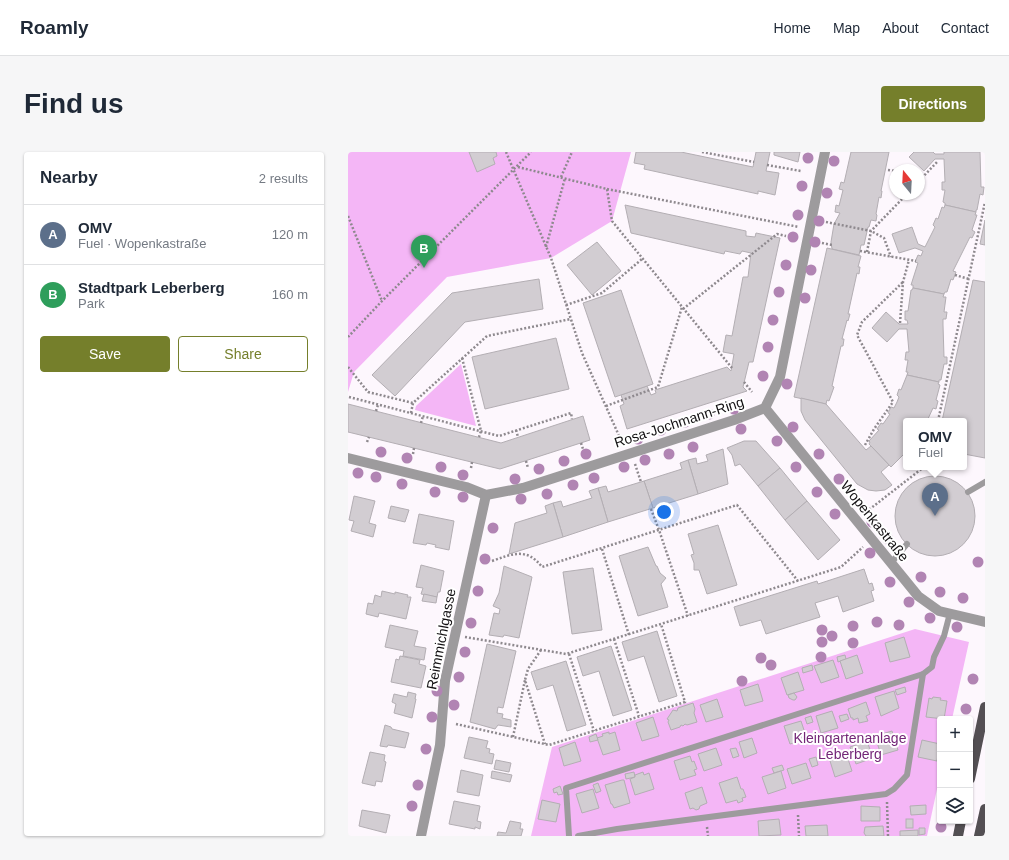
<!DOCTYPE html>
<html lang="en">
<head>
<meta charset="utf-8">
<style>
  body { margin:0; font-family:Arial,sans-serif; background:#f6f6f7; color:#1f2937 }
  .controls { position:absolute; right:12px; bottom:12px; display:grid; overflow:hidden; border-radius:4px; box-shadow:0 1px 3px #0004 }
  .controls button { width:36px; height:36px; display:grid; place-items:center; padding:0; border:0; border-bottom:1px solid #e0e1e3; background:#fff; color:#1f2937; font:20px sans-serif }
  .compass { position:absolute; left:541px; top:12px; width:36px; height:36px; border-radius:50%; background:#fff; box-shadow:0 1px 3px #0004; rotate:342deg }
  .you { position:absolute; left:316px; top:360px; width:14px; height:14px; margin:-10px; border:3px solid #fff; border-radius:50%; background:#1a73e8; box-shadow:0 0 0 6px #1a73e833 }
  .badge { display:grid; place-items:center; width:26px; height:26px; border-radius:50%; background:#757f2b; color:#fff; font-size:13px; font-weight:700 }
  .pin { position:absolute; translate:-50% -33px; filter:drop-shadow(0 1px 2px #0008) }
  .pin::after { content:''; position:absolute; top:21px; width:14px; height:12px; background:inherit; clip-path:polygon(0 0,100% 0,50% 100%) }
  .popup { position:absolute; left:555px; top:266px; width:64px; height:52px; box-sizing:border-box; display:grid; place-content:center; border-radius:4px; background:#fff; filter:drop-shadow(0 1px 3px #0005); font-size:13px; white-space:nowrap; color:#747a83 }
  .popup b { font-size:15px; color:#1f2937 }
  .popup::after { content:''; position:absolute; left:50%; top:100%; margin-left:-8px; border:8px solid transparent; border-top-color:#fff }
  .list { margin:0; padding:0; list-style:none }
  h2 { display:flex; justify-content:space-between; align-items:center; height:52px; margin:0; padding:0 16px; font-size:17px }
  h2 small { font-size:13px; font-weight:400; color:#747a83 }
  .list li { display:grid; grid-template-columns:26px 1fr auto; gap:12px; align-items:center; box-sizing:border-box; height:60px; padding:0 16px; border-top:1px solid #e0e1e3 }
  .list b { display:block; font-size:15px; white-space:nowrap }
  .list p { margin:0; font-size:13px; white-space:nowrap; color:#747a83 }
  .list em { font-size:13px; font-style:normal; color:#747a83 }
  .actions { display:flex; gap:8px; padding:12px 16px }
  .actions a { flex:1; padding:9px 0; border:1px solid #757f2b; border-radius:4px; text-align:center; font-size:14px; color:#757f2b }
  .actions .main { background:#757f2b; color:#fff }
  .icon { flex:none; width:22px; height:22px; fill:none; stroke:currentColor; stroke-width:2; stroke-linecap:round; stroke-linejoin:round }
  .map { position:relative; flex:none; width:637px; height:684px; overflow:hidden; border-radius:4px }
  header { display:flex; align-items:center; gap:24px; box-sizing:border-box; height:56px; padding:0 20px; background:#fff; border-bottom:1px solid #e0e1e3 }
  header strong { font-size:19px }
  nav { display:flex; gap:22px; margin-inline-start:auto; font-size:14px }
  .intro { display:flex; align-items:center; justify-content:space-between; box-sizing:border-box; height:96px; padding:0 24px }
  h1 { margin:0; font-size:28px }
  .button { padding:10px 18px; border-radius:4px; background:#757f2b; color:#fff; font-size:14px; font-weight:700 }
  main { display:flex; gap:24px; padding:0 24px }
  aside { flex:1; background:#fff; border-radius:4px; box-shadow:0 1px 3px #0004 }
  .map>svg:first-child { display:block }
  .green { fill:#f4b6f6 }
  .building { fill:#d2cdd2; stroke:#b3aeb3 }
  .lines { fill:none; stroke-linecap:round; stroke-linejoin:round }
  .path { stroke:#8e898e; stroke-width:2.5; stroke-dasharray:2 2; stroke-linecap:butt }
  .lane { stroke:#9d9b9d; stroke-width:6 }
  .street { stroke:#9d9b9d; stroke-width:10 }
  .primary { stroke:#534f53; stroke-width:10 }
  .tree { fill:#b184b3 }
  .labels { text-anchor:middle; stroke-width:4; stroke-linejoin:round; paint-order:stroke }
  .street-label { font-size:14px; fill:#121012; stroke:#fff }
  .park-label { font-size:14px; fill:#732677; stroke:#fff }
</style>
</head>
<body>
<header>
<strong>Roamly</strong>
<nav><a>Home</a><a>Map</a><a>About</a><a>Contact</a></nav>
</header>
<div class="intro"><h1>Find us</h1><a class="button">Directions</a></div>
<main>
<aside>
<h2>Nearby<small>2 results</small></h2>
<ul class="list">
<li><span class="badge" style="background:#5c6f8a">A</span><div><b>OMV</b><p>Fuel · Wopenkastraße</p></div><em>120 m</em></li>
<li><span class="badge" style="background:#2e9e5b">B</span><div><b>Stadtpark Leberberg</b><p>Park</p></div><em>160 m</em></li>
</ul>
<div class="actions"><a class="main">Save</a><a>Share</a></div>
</aside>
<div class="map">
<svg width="637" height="684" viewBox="0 0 637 684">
  <rect width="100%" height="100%" fill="#fdf7fd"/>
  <g class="green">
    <polygon points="0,0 283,0 264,69 203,106 99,125 6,220 0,240"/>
    <polygon points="113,212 128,274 67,258 68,254"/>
    <polygon points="567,477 621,490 604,567 592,567 592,623 579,684 183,684 204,595"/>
  </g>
  <g class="building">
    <polygon points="121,0 148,0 149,4 145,6 147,12 129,20"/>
    <polygon points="288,0 333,0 405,15 408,0 422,0 418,19 431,21 427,43 410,39 410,42 296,17 297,13 286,11"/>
    <polygon points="426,0 452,0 450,10 426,3"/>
    <polygon points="503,0 541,0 533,39 534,39 533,46 531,45 528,62 529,63 528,69 523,68 521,75 520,75 516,93 513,93 511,103 484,97 483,90 486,72 492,61 487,60 488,53 491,54 495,38 491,37 493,30 496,31"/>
    <polygon points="566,0 585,0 587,2 596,2 596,0 632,0 633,35 636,35 635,43 632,42 629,58 628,58 628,60 597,53 597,51 595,50 597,38 594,38 594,30 597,30 596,7 587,7 576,19 561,5"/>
    <polygon points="277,53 398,79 398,84 407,85 408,81 432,86 405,210 401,210 395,235 399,239 279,277 272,254 276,252 273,243 299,234 303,243 308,241 307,238 379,215 383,219 386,202 375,200 378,183 384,184 395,125 400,125 403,101 394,99 392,102 377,99 376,102 283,81"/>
    <polygon points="597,53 628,60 627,63 629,63 624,78 627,80 624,86 622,85 605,119 608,120 605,128 603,127 599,140 597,140 596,142 565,136 565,133 563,133 570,111 567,110 570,103 573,104 575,99 567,96 551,101 544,82 564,75 570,92 577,95 587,75 585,73 588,66 590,67 594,55 596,56"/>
    <polygon points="637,68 637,93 632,92"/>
    <polygon points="249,90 273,119 244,143 219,113"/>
    <polygon points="479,96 513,104 510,115 512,115 511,122 509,121 500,162 502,162 500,169 499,168 494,187 496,187 495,194 493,194 484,234 486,235 481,249 479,248 478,252 446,245"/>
    <polygon points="191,127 195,157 117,170 47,244 24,223 104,141"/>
    <polygon points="625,128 637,130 637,306 616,302 616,269 594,269"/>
    <polygon points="565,136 596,142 595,145 598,145 596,160 599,160 598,167 595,167 595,173 596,205 599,205 599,212 596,212 593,228 591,228 591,230 559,223 560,220 558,220 560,208 557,208 558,200 561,200 559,177 551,177 539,190 524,176 538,160 551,172 560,172 559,168 557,168 557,159 560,159 563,138 564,138"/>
    <polygon points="273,138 305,232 267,245 235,151"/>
    <polygon points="208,186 221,237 137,257 124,205"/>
    <polygon points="559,223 591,230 590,232 592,233 588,248 590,249 588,257 585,256 579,269 558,269 558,300 543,315 521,292 522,290 521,289 531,278 529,277 533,271 535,272 542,262 540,261 543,255 546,256 549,250 551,245 549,243 551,237 553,238"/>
    <polygon points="453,246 478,252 518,298 523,294 541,313 533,320 544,333 537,338 528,339 520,338 509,332 457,268 453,259"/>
    <polygon points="0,252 153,291 235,264 242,288 152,317 0,280"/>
    <polygon points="396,289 408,289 432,316 410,334 392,312 387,314 384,303 379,296"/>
    <polygon points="375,297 380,332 350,342 340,308 348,306 349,312 360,309 358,303"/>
    <polygon points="340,308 350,342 305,356 296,329 334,317 332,311"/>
    <polygon points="432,316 459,349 437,368 410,334"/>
    <circle cx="587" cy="364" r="40"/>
    <polygon points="296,329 305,356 260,370 250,336 258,334 260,340"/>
    <polygon points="250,336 260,370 215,385 205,351 213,349 215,355 244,346 241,339"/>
    <polygon points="6,344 27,349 21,371 28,373 25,385 3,379 6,369 1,368"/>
    <polygon points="459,349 492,388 470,408 437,368"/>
    <polygon points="205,351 215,385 161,402 167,371 199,361 197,354"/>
    <polygon points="43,354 61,358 57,370 40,366"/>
    <polygon points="71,362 106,369 101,398 87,395 88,393 79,391 78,393 65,391"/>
    <polygon points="370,373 389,433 359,442 351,418 346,418 346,411 343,403 346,402 340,382"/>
    <polygon points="300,395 308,414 309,414 312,421 318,426 313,432 320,455 290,464 271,404"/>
    <polygon points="73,413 96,419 92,440 90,440 89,445 73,442 75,436 68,435"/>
    <polygon points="156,414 184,425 171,486 156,483 155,485 141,483 146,461 151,462 152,457 145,454 151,441"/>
    <polygon points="245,416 254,478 224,482 215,420"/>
    <polygon points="516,417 521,432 524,431 526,438 523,439 526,449 495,460 490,444 467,451 472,465 418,482 413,468 392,474 386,455 469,429 470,432"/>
    <polygon points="34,439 47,442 47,440 60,443 59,445 63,445 58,467 31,461 30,465 18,462 20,451 25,452 27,443 33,445"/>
    <polygon points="76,442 89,445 88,451 74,449"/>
    <polygon points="42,473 70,479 66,494 78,496 76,508 55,504 56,499 37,495"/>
    <polygon points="309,479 329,544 311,550 296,504 280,509 274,490"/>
    <polygon points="556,485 562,505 542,510 537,491"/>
    <polygon points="139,492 168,499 155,556 150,555 149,561 155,562 154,566 163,568 163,575 150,573 147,577 122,570"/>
    <polygon points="263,494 284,558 265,564 251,519 235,524 229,505"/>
    <polygon points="497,503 498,507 490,510 489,505"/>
    <polygon points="509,503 515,521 498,527 492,509"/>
    <polygon points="52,504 72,508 71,512 78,514 73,536 43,530 48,507 51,508"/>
    <polygon points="485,508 491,525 473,531 466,514"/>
    <polygon points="218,509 238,573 219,579 205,533 189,538 183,520"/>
    <polygon points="464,513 465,518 455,521 454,516"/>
    <polygon points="450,520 456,538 439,543 433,526"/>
    <polygon points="410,532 415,549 397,554 392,538"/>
    <polygon points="557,535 558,540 549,543 547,538"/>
    <polygon points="546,539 551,556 533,564 527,545"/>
    <polygon points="60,540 68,542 67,547 68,547 64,566 46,561 48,552 44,550 46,542 59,545"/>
    <polygon points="446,541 449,545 447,548 445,548 441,546 440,543"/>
    <polygon points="585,545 593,546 592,548 599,549 596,567 578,565 581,546 584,547"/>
    <polygon points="369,547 375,565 358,570 352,553"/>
    <polygon points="518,550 522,562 518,564 520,569 511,571 510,566 505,568 505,566 503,566 500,557"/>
    <polygon points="345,551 347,557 346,561 349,570 339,573 337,572 335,574 333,573 332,575 323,578 320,570 321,568 319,567 325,558 329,559 330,556"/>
    <polygon points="484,559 490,576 473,581 468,564"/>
    <polygon points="499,562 501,567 493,570 491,564"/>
    <polygon points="463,564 465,570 459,572 457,566"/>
    <polygon points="305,565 311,584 294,589 288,571"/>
    <polygon points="453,569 459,587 442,592 436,574"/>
    <polygon points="37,573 43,575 44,577 61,581 57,596 40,593 39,595 32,594"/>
    <polygon points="544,579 550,598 533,603 527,584"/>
    <polygon points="261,580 261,582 267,580 272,598 255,603 249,586 255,584 254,582"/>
    <polygon points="248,582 250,588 242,590 241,585"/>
    <polygon points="523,583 525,588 513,591 511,587"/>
    <polygon points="121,585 140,589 138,596 142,597 141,601 146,602 144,612 116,606"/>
    <polygon points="404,586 409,601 396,606 391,590"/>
    <polygon points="574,588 592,592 589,609 570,605"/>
    <polygon points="519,589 525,606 508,612 502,595"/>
    <polygon points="227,590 233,609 216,614 211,596"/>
    <polygon points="368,596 374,613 356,619 350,602"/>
    <polygon points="388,596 391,604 385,606 382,597"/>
    <polygon points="22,600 37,603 36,609 38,610 34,630 28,629 27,634 14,631"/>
    <polygon points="493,603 494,605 499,604 504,619 487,625 482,609 487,607 486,605"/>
    <polygon points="342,604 344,610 346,609 349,617 346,618 348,623 332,628 326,609"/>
    <polygon points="468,605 470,613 464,615 461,607"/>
    <polygon points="148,608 163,611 161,620 146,617"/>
    <polygon points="458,611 463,626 444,632 439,617"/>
    <polygon points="434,613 436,618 426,621 424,616"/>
    <polygon points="113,618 135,623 131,644 109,640"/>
    <polygon points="144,619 164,623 162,630 143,626"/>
    <polygon points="433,619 438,636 420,642 414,625"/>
    <polygon points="286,620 287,625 278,627 277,622"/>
    <polygon points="295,620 296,623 301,621 306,637 287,643 282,627 287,625 287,623"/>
    <polygon points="389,625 393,637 395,637 398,645 394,646 395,649 390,651 389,648 378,651 371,631"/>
    <polygon points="274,628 276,628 282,651 266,656 264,652 263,652 257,633"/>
    <polygon points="250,631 253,639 248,641 245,633"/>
    <polygon points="212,634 215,642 210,643 209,640 206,641 205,637"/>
    <polygon points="354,635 359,651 352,654 351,657 348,658 345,656 342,657 337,641"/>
    <polygon points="245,637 251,656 234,661 228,642"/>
    <polygon points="194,648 212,652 208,670 190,667"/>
    <polygon points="106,649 132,654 129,669 133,670 132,677 127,675 127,677 101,672"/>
    <polygon points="578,653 578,662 563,663 562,654"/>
    <polygon points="513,654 532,655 532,669 513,669"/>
    <polygon points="14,658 42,663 38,681 11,674"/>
    <polygon points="431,667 433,683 411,684 410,669"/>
    <rect x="558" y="667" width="7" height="9"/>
    <polygon points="162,669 173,671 172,677 175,677 173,684 149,684 150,680 158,681"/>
    <polygon points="479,673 480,684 458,684 457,674"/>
    <polygon points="535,674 536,684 518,684 516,681 517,675"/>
    <polygon points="571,676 577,676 577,682 571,683"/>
    <polygon points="570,678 570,684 552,684 552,679"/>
  </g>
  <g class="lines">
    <g class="path">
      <polyline points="158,0 203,106 234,201 272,286 276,292"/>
      <polyline points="354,0 406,10"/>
      <polyline points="419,13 453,19"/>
      <polyline points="170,15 259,37 264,69 384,216"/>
      <polyline points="540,18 547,19"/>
      <polyline points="213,25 224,0"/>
      <polyline points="571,29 590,9"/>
      <polyline points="259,37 451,75"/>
      <polyline points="0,64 34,149"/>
      <polyline points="478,70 523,79 536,86 543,105"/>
      <polyline points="474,91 484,93"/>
      <polyline points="198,95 217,26"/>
      <polyline points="512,99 568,109"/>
      <polyline points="519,100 523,79 559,42"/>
      <polyline points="607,123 621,127"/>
      <polyline points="218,153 254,141 294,107"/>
      <polyline points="335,157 429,82 438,84"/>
      <polyline points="552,171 555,130 561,108"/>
      <polyline points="0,185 34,149 183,0"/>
      <polyline points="114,206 133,279 131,285"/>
      <polyline points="0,215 20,240 65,251"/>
      <polyline points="396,230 404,240"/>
      <polyline points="1,245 151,284 223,261 224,267"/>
      <polyline points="258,254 310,235 334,155"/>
      <polyline points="28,259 30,253"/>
      <polyline points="63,261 65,251 139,184 223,167"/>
      <polyline points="590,269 637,50"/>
      <polyline points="73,271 75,264"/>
      <polyline points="168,278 170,285"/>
      <polyline points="19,290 21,285"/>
      <polyline points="233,291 235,297"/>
      <polyline points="517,293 526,277 545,250 509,183 514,170 555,130"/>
      <polyline points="65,302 66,296"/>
      <polyline points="178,309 180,316"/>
      <polyline points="287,312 293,330"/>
      <polyline points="123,316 124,310"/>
      <polyline points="303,357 311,378 340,464"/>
      <polyline points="518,360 576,315"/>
      <polyline points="254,397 281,483"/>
      <path d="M 144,409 C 164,402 179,395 194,415 L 389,353 L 450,429"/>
      <polyline points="117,485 218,502 493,415 515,395"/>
      <polyline points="266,487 291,564"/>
      <polyline points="193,498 180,517 177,528 197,592"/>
      <polyline points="221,502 246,579"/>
      <polyline points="108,572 201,593 337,550 313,472"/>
      <polyline points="165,585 177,528"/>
      <polyline points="539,650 540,684"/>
      <polyline points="450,663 451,684"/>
      <polyline points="359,675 360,684"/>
    </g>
    <g class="lane">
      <polyline points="620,340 637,330"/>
      <polyline points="543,411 559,392"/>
      <polyline points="575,522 584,515 586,505 596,484 602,461"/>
      <polyline points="221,684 218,636 575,522 559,623 546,637 538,642 269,677 230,684"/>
    </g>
    <g class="street">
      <polyline points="417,256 570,444 591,459 637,470"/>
      <polyline points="0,306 118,335 138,343 175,336 386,268 417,256 432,225 477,0"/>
      <polyline points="73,684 92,593 97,529 138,343"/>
    </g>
    <g class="primary">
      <polyline points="622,627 637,555"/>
      <polyline points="610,684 613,669"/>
      <polyline points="631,684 637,657"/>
    </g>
  </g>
  <g class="tree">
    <circle cx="460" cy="6" r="5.5"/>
    <circle cx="486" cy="9" r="5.5"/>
    <circle cx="454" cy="34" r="5.5"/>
    <circle cx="479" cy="41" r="5.5"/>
    <circle cx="450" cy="63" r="5.5"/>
    <circle cx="471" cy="69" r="5.5"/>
    <circle cx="445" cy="85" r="5.5"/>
    <circle cx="467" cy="90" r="5.5"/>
    <circle cx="438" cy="113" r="5.5"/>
    <circle cx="463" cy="118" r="5.5"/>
    <circle cx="431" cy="140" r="5.5"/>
    <circle cx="457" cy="146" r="5.5"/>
    <circle cx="425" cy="168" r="5.5"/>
    <circle cx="420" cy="195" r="5.5"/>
    <circle cx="415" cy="224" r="5.5"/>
    <circle cx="439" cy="232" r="5.5"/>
    <circle cx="386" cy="257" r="5.5"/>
    <circle cx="361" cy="262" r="5.5"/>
    <circle cx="337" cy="270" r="5.5"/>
    <circle cx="445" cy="275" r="5.5"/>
    <circle cx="393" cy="277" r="5.5"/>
    <circle cx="313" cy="278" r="5.5"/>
    <circle cx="290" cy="287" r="5.5"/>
    <circle cx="429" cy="289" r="5.5"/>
    <circle cx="345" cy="295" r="5.5"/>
    <circle cx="33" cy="300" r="5.5"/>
    <circle cx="238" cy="302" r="5.5"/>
    <circle cx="321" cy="302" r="5.5"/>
    <circle cx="471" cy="302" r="5.5"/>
    <circle cx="59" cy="306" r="5.5"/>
    <circle cx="297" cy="308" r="5.5"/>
    <circle cx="216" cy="309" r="5.5"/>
    <circle cx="93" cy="315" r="5.5"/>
    <circle cx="276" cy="315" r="5.5"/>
    <circle cx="448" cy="315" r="5.5"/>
    <circle cx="191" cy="317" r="5.5"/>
    <circle cx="10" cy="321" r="5.5"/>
    <circle cx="115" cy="323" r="5.5"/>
    <circle cx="28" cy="325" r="5.5"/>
    <circle cx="246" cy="326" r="5.5"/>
    <circle cx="167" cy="327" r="5.5"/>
    <circle cx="491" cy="327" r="5.5"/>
    <circle cx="54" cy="332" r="5.5"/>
    <circle cx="225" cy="333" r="5.5"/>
    <circle cx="87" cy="340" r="5.5"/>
    <circle cx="469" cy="340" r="5.5"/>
    <circle cx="199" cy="342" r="5.5"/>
    <circle cx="115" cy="345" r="5.5"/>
    <circle cx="173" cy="347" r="5.5"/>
    <circle cx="487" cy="362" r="5.5"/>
    <circle cx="524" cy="370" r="5.5"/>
    <circle cx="145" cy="376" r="5.5"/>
    <circle cx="540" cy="387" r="5.5"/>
    <circle cx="522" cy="401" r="5.5"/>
    <circle cx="137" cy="407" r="5.5"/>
    <circle cx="630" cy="410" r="5.5"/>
    <circle cx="573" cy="425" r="5.5"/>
    <circle cx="542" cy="430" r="5.5"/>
    <circle cx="130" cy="439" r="5.5"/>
    <circle cx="592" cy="440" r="5.5"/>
    <circle cx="615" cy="446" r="5.5"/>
    <circle cx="561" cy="450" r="5.5"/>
    <circle cx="582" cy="466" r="5.5"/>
    <circle cx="529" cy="470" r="5.5"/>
    <circle cx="123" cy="471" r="5.5"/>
    <circle cx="551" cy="473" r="5.5"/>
    <circle cx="505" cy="474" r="5.5"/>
    <circle cx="609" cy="475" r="5.5"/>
    <circle cx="474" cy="478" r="5.5"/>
    <circle cx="484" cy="484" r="5.5"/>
    <circle cx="474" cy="490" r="5.5"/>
    <circle cx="505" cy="491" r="5.5"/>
    <circle cx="117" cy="500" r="5.5"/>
    <circle cx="473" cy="505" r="5.5"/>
    <circle cx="413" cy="506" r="5.5"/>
    <circle cx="423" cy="513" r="5.5"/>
    <circle cx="111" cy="525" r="5.5"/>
    <circle cx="625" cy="527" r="5.5"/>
    <circle cx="394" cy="529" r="5.5"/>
    <circle cx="89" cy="539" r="5.5"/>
    <circle cx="106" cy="553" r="5.5"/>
    <circle cx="618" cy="557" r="5.5"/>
    <circle cx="84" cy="565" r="5.5"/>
    <circle cx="78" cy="597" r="5.5"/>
    <circle cx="70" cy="633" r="5.5"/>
    <circle cx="64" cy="654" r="5.5"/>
    <circle cx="593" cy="675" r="5.5"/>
  </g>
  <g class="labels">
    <g class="street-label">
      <text transform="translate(331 270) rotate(-18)" y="5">Rosa-Jochmann-Ring</text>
      <text transform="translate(527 369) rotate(51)" y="5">Wopenkastraße</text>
      <text transform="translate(93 487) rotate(-79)" y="5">Reimmichlgasse</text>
    </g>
    <g class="park-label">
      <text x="502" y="591">Kleingartenanlage<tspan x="502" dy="16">Leberberg</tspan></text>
    </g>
  </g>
</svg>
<div class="controls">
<button>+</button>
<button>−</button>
<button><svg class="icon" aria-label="layers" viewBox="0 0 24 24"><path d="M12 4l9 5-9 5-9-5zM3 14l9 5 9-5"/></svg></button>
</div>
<svg class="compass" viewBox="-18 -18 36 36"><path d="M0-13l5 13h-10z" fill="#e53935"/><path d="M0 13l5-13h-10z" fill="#747a83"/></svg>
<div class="you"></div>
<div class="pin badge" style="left:587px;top:364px;background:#5c6f8a">A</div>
<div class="popup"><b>OMV</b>Fuel</div>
<div class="pin badge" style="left:76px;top:116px;background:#2e9e5b">B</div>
</div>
</main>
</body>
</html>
